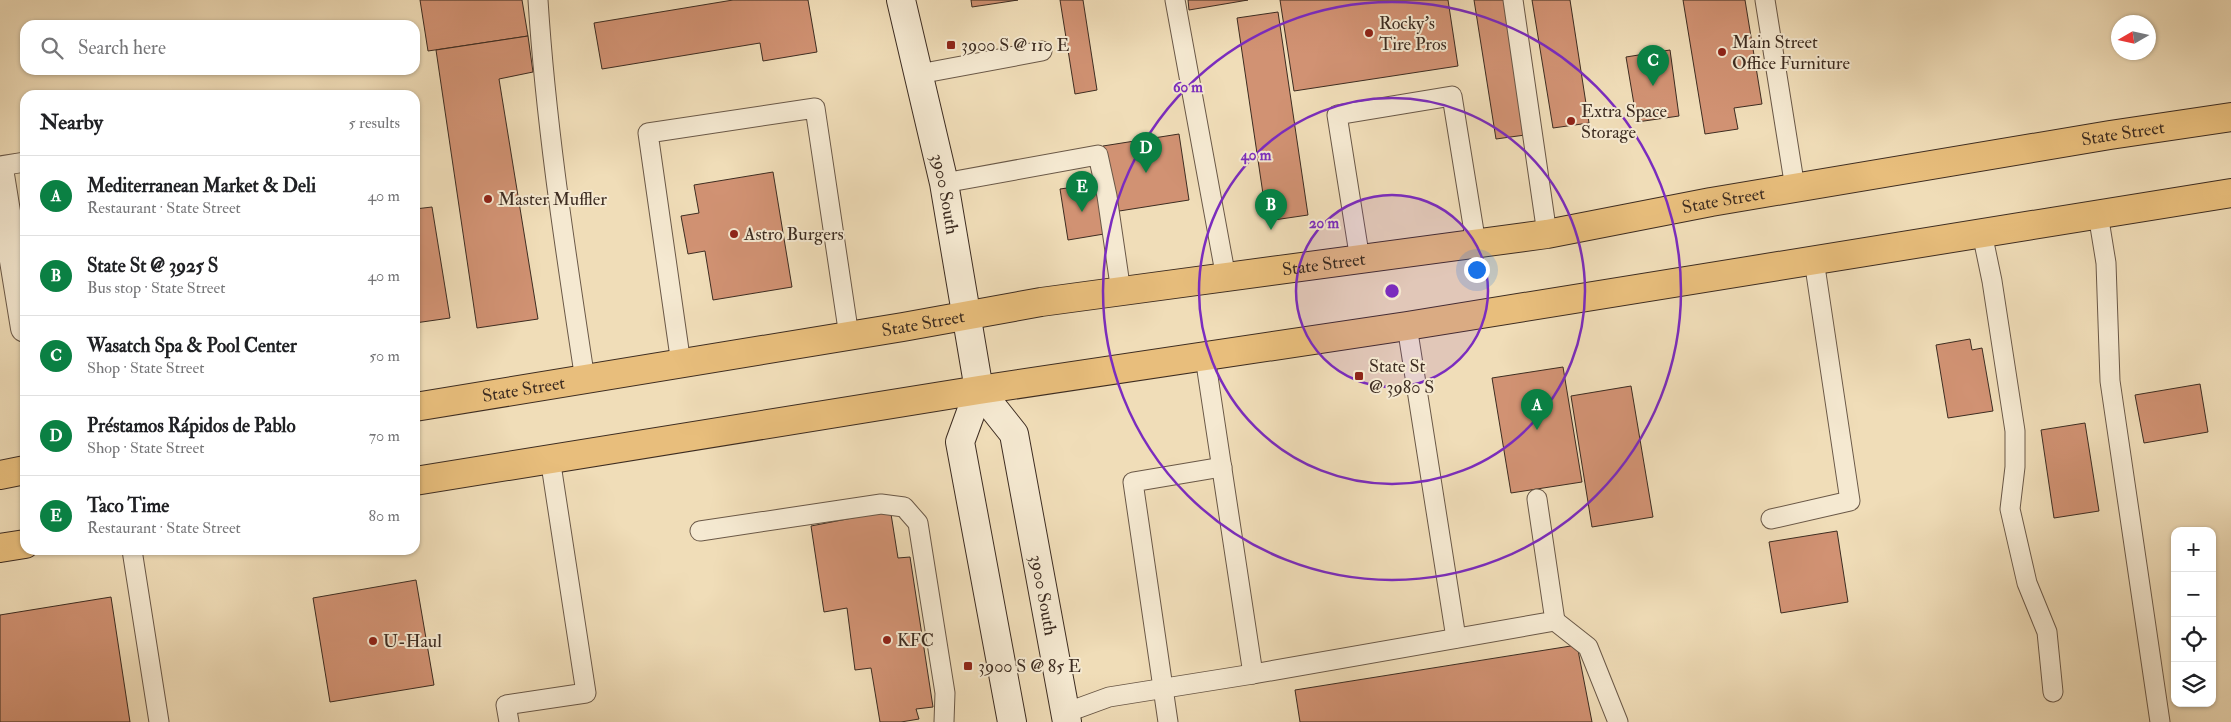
<!DOCTYPE html>
<html lang="en">
<head>
<meta charset="utf-8">
<style>
  body { margin:0; font-family:"IM FELL Double Pica",serif; background:#f6f6f6; color:#202124 }
  .controls { position:absolute; right:15px; bottom:15px; display:grid; overflow:hidden; border-radius:10px; box-shadow:0 1px 4px #0004 }
  .controls button { width:45px; height:45px; display:grid; place-items:center; padding:0; border:0; border-bottom:1px solid #e0e0e0; background:#fff; color:#202124; font:25px sans-serif }
  .compass { position:absolute; left:2111px; top:15px; width:45px; height:45px; border-radius:50%; background:#fff; box-shadow:0 1px 4px #0004; rotate:261deg }
  .you { position:absolute; left:1476px; top:269px; width:18px; height:18px; margin:-12px; border:4px solid #fff; border-radius:50%; background:#1a73e8; box-shadow:0 0 0 8px #1a73e833 }
  .badge { display:grid; place-items:center; width:32px; height:32px; border-radius:50%; background:#0b8043; color:#fff; font-size:16px; font-weight:700 }
  .pin { position:absolute; translate:-50% -41px; filter:drop-shadow(0 1px 2px #0008) }
  .pin::after { content:''; position:absolute; top:26px; width:18px; height:15px; background:inherit; clip-path:polygon(0 0,100% 0,50% 100%) }
  .list { margin:0; padding:0; list-style:none }
  h2 { display:flex; justify-content:space-between; align-items:center; height:65px; margin:0; padding:0 20px; font-size:21px }
  h2 small { font-size:16px; font-weight:400; color:#757577 }
  .list li { display:grid; grid-template-columns:32px 1fr auto; gap:15px; align-items:center; box-sizing:border-box; height:80px; padding:0 20px; border-top:1px solid #e0e0e0 }
  .list b { display:block; font-size:19px; white-space:nowrap }
  .list p { margin:0; font-size:16px; white-space:nowrap; color:#757577 }
  .list em { font-size:16px; font-style:normal; color:#757577 }
  .icon { flex:none; width:28px; height:28px; fill:none; stroke:currentColor; stroke-width:2; stroke-linecap:round; stroke-linejoin:round }
  .map { position:relative; flex:none; width:2231px; height:722px; overflow:hidden }
  .search { position:absolute; background:#fff; box-shadow:0 1px 4px #0004; left:20px; top:20px; width:400px; height:55px; display:flex; align-items:center; gap:12px; box-sizing:border-box; padding:0 18px; border-radius:15px; color:#757577; font-size:19px }
  .panel { position:absolute; background:#fff; box-shadow:0 1px 4px #0004; left:20px; top:90px; width:400px; height:465px; border-radius:15px }
  .map>svg:first-child { display:block }
  .building { fill:#d19273; stroke:#3d2c21 }
  .lines { fill:none; stroke-linecap:round; stroke-linejoin:round }
  .lane-casing { stroke:#6a5847; stroke-width:21 }
  .street-casing { stroke:#6a5847; stroke-width:30 }
  .secondary-casing { stroke:#3d2c21; stroke-width:30 }
  .primary-casing { stroke:#3d2c21; stroke-width:30 }
  .lane { stroke:#f5e9d1; stroke-width:19 }
  .street { stroke:#f5e9d1; stroke-width:28 }
  .secondary { stroke:#f5e9d1; stroke-width:28 }
  .primary { stroke:#e8be7c; stroke-width:28 }
  .ring { fill:none; stroke:#7b2cbf; stroke-width:2.5 }
  .poi-dot { fill:#8f2418; stroke:#f5e9d1; stroke-width:2 }
  .labels { text-anchor:middle; stroke-width:4; stroke-linejoin:round; paint-order:stroke }
  .poi-label { font-size:18px; fill:#3d2c21; stroke:#f5e9d1; text-anchor:start }
  .street-label { font-size:18px; fill:#3d2c21; stroke:#f5e9d1 }
  .centre { fill:#7b2cbf; stroke:#f5e9d1; stroke-width:2.5 }
  .ring-label { font-size:15px; text-anchor:middle; font-weight:bold; fill:#7b2cbf; stroke:#f5e9d1; stroke-width:4; stroke-linejoin:round; paint-order:stroke }
</style>
</head>
<body>
<div class="map">
<svg width="2231" height="722" viewBox="0 0 2231 722">
  <rect width="100%" height="100%" fill="#f0ddb8"/>
  <filter id="stains"><feTurbulence type="fractalNoise" baseFrequency=".004" numOctaves="4"/><feColorMatrix values="0 0 0 0 .2 0 0 0 0 .09 0 0 0 0 .02 0 0 0 .5 -.17"/></filter>
  <radialGradient id="worn" r=".72"><stop offset=".6" stop-color="#630" stop-opacity="0"/><stop offset="1" stop-color="#630" stop-opacity=".3"/></radialGradient>
  <g class="building">
    <polygon points="420,0 522,0 528,36 428,51"/>
    <polygon points="733,0 808,0 817,52 763,61 760,43 602,69 594,23"/>
    <polygon points="971,0 1018,0 972,7"/>
    <polygon points="1060,0 1083,0 1097,90 1075,94"/>
    <polygon points="1188,0 1248,0 1189,10"/>
    <polygon points="1280,0 1448,0 1458,66 1294,91"/>
    <polygon points="1474,0 1504,0 1525,135 1496,139"/>
    <polygon points="1532,0 1570,0 1589,123 1553,128"/>
    <polygon points="1683,0 1745,0 1762,104 1734,108 1738,129 1705,134"/>
    <polygon points="1278,12 1308,215 1267,221 1237,18"/>
    <polygon points="528,36 533,72 499,79 538,319 477,328 436,50"/>
    <polygon points="1670,50 1679,116 1637,122 1626,57"/>
    <polygon points="1179,134 1189,200 1113,212 1103,146"/>
    <polygon points="773,172 792,287 713,300 705,251 688,254 681,216 699,213 694,185"/>
    <polygon points="1096,184 1104,234 1068,240 1060,189"/>
    <polygon points="432,207 450,318 415,323 415,209"/>
    <polygon points="1970,339 1972,350 1982,348 1993,411 1948,418 1936,345"/>
    <polygon points="1563,367 1582,482 1511,493 1492,378"/>
    <polygon points="2200,384 2208,432 2144,443 2135,395"/>
    <polygon points="1631,386 1653,517 1592,527 1571,396"/>
    <polygon points="2085,423 2099,511 2054,518 2041,430"/>
    <polygon points="878,513 891,514 898,558 910,557 933,707 916,709 919,719 901,722 880,722 871,668 855,670 847,608 824,612 811,526"/>
    <polygon points="1837,531 1848,602 1781,613 1769,542"/>
    <polygon points="416,580 434,685 330,702 313,598"/>
    <polygon points="111,597 130,722 0,722 0,615"/>
    <polygon points="1577,645 1592,722 1300,722 1295,690"/>
  </g>
  <g class="lines">
    <g class="lane-casing">
      <g id="lane">
        <path d="M 538,0 C 546,127 566,254 585,380"/>
        <polyline points="1175,0 1226,278"/>
        <polyline points="1513,0 1547,234"/>
        <polyline points="1765,0 1795,188"/>
        <polyline points="919,74 1042,51"/>
        <polyline points="0,166 25,162"/>
        <polyline points="944,183 1098,155 1107,196 1121,292"/>
        <polyline points="2098,214 2106,263 2110,381 2160,722"/>
        <polyline points="1982,233 1992,281 2015,431 2015,467 2010,509 2027,583 2047,632 2053,692"/>
        <polyline points="1360,260 1337,115 1452,96 1476,244"/>
        <polyline points="1407,326 1456,638"/>
        <polyline points="681,364 648,133 815,108 849,336"/>
        <polyline points="1771,519 1850,501 1814,260"/>
        <polyline points="700,531 881,504 904,507 918,523 945,693 944,722"/>
        <polyline points="132,550 159,722"/>
        <polyline points="1555,621 1588,647 1618,722"/>
        <polyline points="1253,674 1555,621 1537,499"/>
        <polyline points="1065,713 1109,697 1253,674 1205,357"/>
        <polyline points="509,722 506,705 586,693 550,458"/>
        <polyline points="1168,722 1133,482 1222,467"/>
      </g>
    </g>
    <g class="street-casing">
      <polyline id="street" points="0,175 25,328"/>
    </g>
    <g class="secondary-casing">
      <g id="secondary">
        <path id="s1" d="M 901,0 L 944,183 L 979,390 L 1014,434 L 1067,722"/>
        <polyline points="979,390 960,442 1012,722"/>
      </g>
    </g>
    <g class="primary-casing">
      <g id="primary">
        <path id="s2" d="M 415,407 L 903,327 L 1041,302 L 1547,234 L 1711,202 L 2110,135 L 2231,117"/>
        <polyline points="0,475 25,470"/>
        <polyline points="415,481 979,390 1407,326 2231,193"/>
        <polyline points="0,548 25,544"/>
      </g>
    </g>
    <use href="#lane" class="lane"/>
    <use href="#street" class="street"/>
    <use href="#secondary" class="secondary"/>
    <use href="#primary" class="primary"/>
  </g>
  <circle cx="1392" cy="291" r="96" fill="#7b2cbf" fill-opacity=".12"/>
  <g class="ring">
    <circle cx="1392" cy="291" r="96"/>
    <circle cx="1392" cy="291" r="193"/>
    <circle cx="1392" cy="291" r="289"/>
  </g>
  <g class="poi-dot">
    <circle cx="1369" cy="33" r="5"/>
    <rect x="946" y="40" width="10" height="10" rx="2.5"/>
    <circle cx="1722" cy="52" r="5"/>
    <circle cx="1571" cy="121" r="5"/>
    <circle cx="488" cy="199" r="5"/>
    <circle cx="734" cy="234" r="5"/>
    <rect x="1354" y="371" width="10" height="10" rx="2.5"/>
    <circle cx="887" cy="640" r="5"/>
    <circle cx="373" cy="641" r="5"/>
    <rect x="963" y="661" width="10" height="10" rx="2.5"/>
  </g>
  <g class="labels">
    <g class="poi-label">
      <text x="1379" y="29">Rocky's<tspan x="1379" dy="21">Tire Pros</tspan></text>
      <text x="1732" y="48">Main Street<tspan x="1732" dy="21">Office Furniture</tspan></text>
      <text x="961" y="51">3900 S @ 110 E</text>
      <text x="1581" y="117">Extra Space<tspan x="1581" dy="21">Storage</tspan></text>
      <text x="498" y="205">Master Muffler</text>
      <text x="744" y="240">Astro Burgers</text>
      <text x="1369" y="372">State St<tspan x="1369" dy="21">@ 3980 S</tspan></text>
      <text x="897" y="646">KFC</text>
      <text x="383" y="647">U-Haul</text>
      <text x="978" y="672">3900 S @ 85 E</text>
    </g>
    <g class="street-label">
      <text dy="6" stroke="none"><textPath href="#s2" startOffset="1730">State Street</textPath></text>
      <text dy="6" stroke="none"><textPath href="#s1" startOffset="199">3900 South</textPath></text>
      <text dy="6" stroke="none"><textPath href="#s2" startOffset="1325">State Street</textPath></text>
      <text dy="6" stroke="none"><textPath href="#s2" startOffset="920">State Street</textPath></text>
      <text dy="6" stroke="none"><textPath href="#s2" startOffset="515">State Street</textPath></text>
      <text dy="6" stroke="none"><textPath href="#s2" startOffset="110">State Street</textPath></text>
      <text dy="6" stroke="none"><textPath href="#s1" startOffset="618">3900 South</textPath></text>
    </g>
  </g>
  <circle cx="1392" cy="291" r="8" class="centre"/>
  <g class="ring-label">
    <text x="1188" y="92">60 m</text>
    <text x="1256" y="160">40 m</text>
    <text x="1324" y="228">20 m</text>
  </g>
  <rect width="100%" height="100%" filter="url(#stains)"/>
  <rect width="100%" height="100%" fill="url(#worn)"/>
</svg>
<div class="controls">
<button>+</button>
<button>−</button>
<button><svg class="icon" aria-label="locate" viewBox="0 0 24 24"><circle cx="12" cy="12" r="6"/><path d="M12 2v4M12 18v4M2 12h4M18 12h4"/></svg></button>
<button><svg class="icon" aria-label="layers" viewBox="0 0 24 24"><path d="M12 4l9 5-9 5-9-5zM3 14l9 5 9-5"/></svg></button>
</div>
<svg class="compass" viewBox="-18 -18 36 36"><path d="M0-13l5 13h-10z" fill="#e53935"/><path d="M0 13l5-13h-10z" fill="#757577"/></svg>
<div class="you"></div>
<div class="pin badge" style="left:1537px;top:430px">A</div>
<div class="pin badge" style="left:1271px;top:230px">B</div>
<div class="pin badge" style="left:1653px;top:86px">C</div>
<div class="pin badge" style="left:1146px;top:173px">D</div>
<div class="pin badge" style="left:1082px;top:212px">E</div>
<div class="search"><svg class="icon" aria-label="search" viewBox="0 0 24 24"><circle cx="10" cy="10" r="6"/><path d="M15 15l6 6"/></svg>Search here</div>
<section class="panel">
<h2>Nearby<small>5 results</small></h2>
<ul class="list">
<li><span class="badge">A</span><div><b>Mediterranean Market &amp; Deli</b><p>Restaurant · State Street</p></div><em>40 m</em></li>
<li><span class="badge">B</span><div><b>State St @ 3925 S</b><p>Bus stop · State Street</p></div><em>40 m</em></li>
<li><span class="badge">C</span><div><b>Wasatch Spa &amp; Pool Center</b><p>Shop · State Street</p></div><em>50 m</em></li>
<li><span class="badge">D</span><div><b>Préstamos Rápidos de Pablo</b><p>Shop · State Street</p></div><em>70 m</em></li>
<li><span class="badge">E</span><div><b>Taco Time</b><p>Restaurant · State Street</p></div><em>80 m</em></li>
</ul>
</section>
</div>
</body>
</html>
